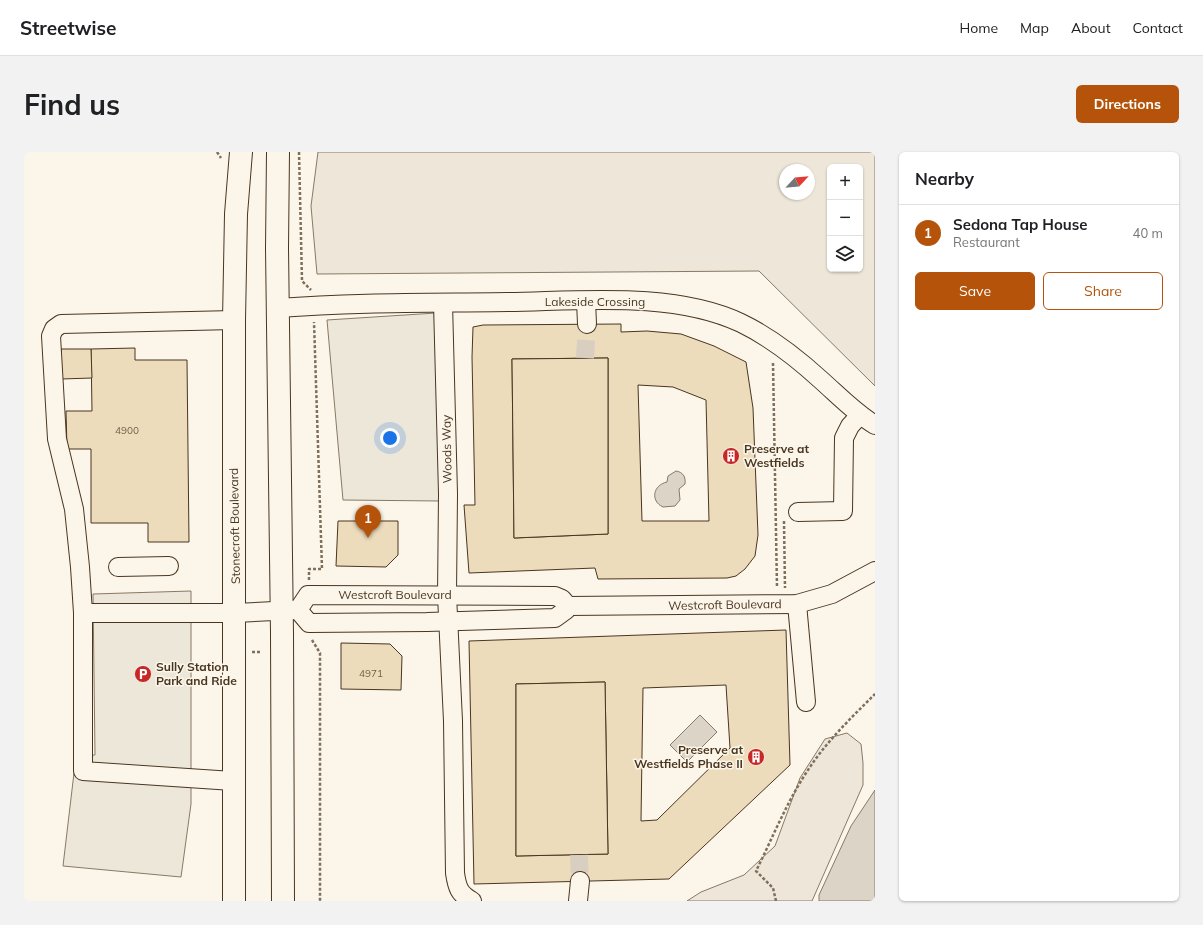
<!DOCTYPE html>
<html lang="en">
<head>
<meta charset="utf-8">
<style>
  body { margin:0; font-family:Mulish,sans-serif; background:#f2f2f2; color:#202124 }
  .controls { position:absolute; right:12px; top:12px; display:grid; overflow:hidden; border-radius:6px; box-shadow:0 1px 3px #0004 }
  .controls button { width:36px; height:36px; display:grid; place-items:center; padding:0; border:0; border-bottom:1px solid #e0e0e0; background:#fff; color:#202124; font:20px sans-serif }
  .compass { position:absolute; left:755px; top:12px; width:36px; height:36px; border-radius:50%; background:#fff; box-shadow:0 1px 3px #0004; rotate:64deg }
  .you { position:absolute; left:366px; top:286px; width:14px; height:14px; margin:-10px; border:3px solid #fff; border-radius:50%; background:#1a73e8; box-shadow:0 0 0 6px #1a73e833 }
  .badge { display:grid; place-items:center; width:26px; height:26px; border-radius:50%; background:#b45309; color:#fff; font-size:13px; font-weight:700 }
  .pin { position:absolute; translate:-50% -33px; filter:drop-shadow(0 1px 2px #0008) }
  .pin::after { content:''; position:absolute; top:21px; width:14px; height:12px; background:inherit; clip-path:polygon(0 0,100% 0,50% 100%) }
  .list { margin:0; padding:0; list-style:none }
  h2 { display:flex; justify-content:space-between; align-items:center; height:52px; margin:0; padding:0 16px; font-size:17px }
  h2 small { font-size:13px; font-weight:400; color:#757577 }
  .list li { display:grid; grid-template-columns:26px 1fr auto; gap:12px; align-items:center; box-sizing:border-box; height:56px; padding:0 16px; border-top:1px solid #e0e0e0 }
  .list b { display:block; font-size:15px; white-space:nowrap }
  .list p { margin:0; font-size:13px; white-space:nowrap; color:#757577 }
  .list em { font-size:13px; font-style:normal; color:#757577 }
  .actions { display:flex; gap:8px; padding:12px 16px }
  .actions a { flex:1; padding:9px 0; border:1px solid #b45309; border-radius:6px; text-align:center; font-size:14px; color:#b45309 }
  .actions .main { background:#b45309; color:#fff }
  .icon { flex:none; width:22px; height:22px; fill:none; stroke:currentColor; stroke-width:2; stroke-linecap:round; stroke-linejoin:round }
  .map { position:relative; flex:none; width:851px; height:749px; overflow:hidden; border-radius:6px }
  header { display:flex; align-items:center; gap:24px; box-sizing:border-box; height:56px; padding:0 20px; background:#fff; border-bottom:1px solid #e0e0e0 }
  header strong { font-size:19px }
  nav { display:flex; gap:22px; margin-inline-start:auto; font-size:14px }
  .intro { display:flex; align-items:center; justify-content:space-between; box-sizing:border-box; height:96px; padding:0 24px }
  h1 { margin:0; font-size:28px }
  .button { padding:10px 18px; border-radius:6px; background:#b45309; color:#fff; font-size:14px; font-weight:700 }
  main { display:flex; gap:24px; padding:0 24px }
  aside { flex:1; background:#fff; border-radius:6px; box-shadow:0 1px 3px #0004 }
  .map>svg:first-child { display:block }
  .green { fill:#ede6d9; stroke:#887966; fill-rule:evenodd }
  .parking { fill:#ede7d9; stroke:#887966 }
  .water { fill:#dcd4c6; stroke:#887966 }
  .building { fill:#ecdcbc; stroke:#4a3520; fill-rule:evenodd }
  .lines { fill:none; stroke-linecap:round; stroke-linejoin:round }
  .minor-tunnel { stroke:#d8cfc1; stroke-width:18; stroke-dasharray:18 9; stroke-linecap:butt }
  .minor-casing { stroke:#4a3520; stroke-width:20 }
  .major-casing { stroke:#4a3520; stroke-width:24 }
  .path { stroke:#7f6f5c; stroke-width:2.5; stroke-dasharray:3 2; stroke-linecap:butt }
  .minor { stroke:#fbf6e9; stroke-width:18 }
  .major { stroke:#fbf6e9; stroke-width:22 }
  .labels { text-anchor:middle; stroke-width:3; stroke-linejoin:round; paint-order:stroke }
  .number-label { font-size:10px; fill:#725f47 }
  .street-label { font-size:12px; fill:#4a3520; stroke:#fbf6e9 }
  .poi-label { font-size:12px; font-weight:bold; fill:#4a3520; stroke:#fbf6e9; text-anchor:start }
</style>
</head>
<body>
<header>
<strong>Streetwise</strong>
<nav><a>Home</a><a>Map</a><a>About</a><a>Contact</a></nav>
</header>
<div class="intro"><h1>Find us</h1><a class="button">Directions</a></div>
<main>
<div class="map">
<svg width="851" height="749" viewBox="0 0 851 749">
  <rect width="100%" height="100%" fill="#fbf6e9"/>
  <g class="green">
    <path d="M 294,0 L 851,0 L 851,234 L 735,119 L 293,122 L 287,54 ZM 806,15 L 836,15 L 836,117 L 806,117 ZM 761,18 L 785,18 L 785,42 L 761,42 Z"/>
    <polygon points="823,581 837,592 839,611 839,633 788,749 663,749 677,740 720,723 751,694 776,626 801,587"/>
  </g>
  <g class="parking">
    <polygon points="412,161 416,349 319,348 303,168"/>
    <polygon points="167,439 167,652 157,725 39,714 52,604 71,603 69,442"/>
  </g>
  <g class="water">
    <path d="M 652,319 C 659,320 662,325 661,332 L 655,337 L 656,348 L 651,354 L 639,355 C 626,349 629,333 643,330 L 644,324 Z"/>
    <polygon points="676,563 693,580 663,610 646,593"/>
    <polygon points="851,638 851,749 795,749 795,743 827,674"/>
  </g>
  <g class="building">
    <path d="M 597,172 L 597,180 L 623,179 L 657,182 L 690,194 L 722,210 L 729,256 L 734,383 L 731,404 L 721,417 L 712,424 L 703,426 L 574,427 L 571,416 L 445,421 L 440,353 L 451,353 L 448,205 L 449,175 L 459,173 ZM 584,206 L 584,382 L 490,386 L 488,207 ZM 614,233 L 649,235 L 682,248 L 685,369 L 618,369 Z"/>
    <polygon points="111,196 111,208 163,208 165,390 124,390 124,371 67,371 67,297 43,297 42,259 68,259 67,197"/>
    <polygon points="37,197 67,197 68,226 37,227"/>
    <polygon points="584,206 584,382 490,386 488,207"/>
    <polygon points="314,369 374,369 374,403 362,415 312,414"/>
    <path d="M 762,478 L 766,613 L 645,727 L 450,732 L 445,489 ZM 581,530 L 584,702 L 492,704 L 492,532 ZM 702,533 L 706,596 L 633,668 L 617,669 L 619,536 Z"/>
    <polygon points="317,491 366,492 378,504 377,538 317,537"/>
    <polygon points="581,530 584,702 492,704 492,532"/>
  </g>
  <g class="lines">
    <g class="minor-tunnel">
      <polyline points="561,206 563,172"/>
      <polyline points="555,703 556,729"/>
    </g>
    <g class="minor-casing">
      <g id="minor">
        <polyline points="562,149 563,172"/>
        <path d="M 419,151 L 424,342 L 423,443 L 429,569 L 431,721 C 433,735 435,742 448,749"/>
        <path d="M 254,156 C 330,150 407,151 484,150 C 556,149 650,139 717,171 C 746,185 773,206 797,228 C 815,244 831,261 851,273"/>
        <polyline points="774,360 819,359 820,286 826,274 836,263"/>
        <polyline points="94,415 145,414"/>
        <polyline points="773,452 782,550"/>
        <polyline points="544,454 773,452 808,442 851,419"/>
        <polyline points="274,458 284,443 531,444 538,447 544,454"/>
        <polyline points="274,458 285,471 403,470 531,466 542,458 544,454"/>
        <polyline points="59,461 211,461 271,458"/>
        <polyline points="209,629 59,619 59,461 56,415 50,357 33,287 27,184 30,177 37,172 210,168"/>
        <polyline points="554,749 556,729"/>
      </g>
    </g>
    <g class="major-casing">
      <g id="major">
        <polyline points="254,0 253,96 258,481 259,749"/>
        <polyline points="210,749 210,168 212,62 217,0"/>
      </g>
    </g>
    <g class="path">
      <polyline points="193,0 197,6"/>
      <polyline points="275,0 278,129 287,138"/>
      <polyline points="749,211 753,436"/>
      <polyline points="760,369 761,436"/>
      <polyline points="285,428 285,417 298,417 290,170"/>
      <polyline points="288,488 296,501 296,749"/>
      <polyline points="228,500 237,500"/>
      <path d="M 752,749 L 749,736 L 732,719 C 749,685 764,647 786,615 C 804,588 828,565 851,542"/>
    </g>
    <use href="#minor" class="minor"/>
    <use href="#major" class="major"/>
  </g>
  <defs>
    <g id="building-disc" transform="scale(0.9)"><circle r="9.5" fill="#c62828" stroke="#fbf6e9"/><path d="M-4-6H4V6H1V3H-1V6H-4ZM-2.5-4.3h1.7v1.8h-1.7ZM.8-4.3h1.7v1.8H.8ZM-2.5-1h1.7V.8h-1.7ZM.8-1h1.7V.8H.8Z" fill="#fff"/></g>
    <g id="parking-disc" transform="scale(0.9)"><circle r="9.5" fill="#c62828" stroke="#fbf6e9"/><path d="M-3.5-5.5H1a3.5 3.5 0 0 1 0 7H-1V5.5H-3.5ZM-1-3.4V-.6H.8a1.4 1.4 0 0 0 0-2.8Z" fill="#fff"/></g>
  </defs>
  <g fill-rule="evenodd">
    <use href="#building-disc" x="707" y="304"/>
    <use href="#parking-disc" x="119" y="522"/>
    <use href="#building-disc" x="732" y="605"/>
  </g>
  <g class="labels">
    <g class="number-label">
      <text x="103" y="282">4900</text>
      <text x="347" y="525">4971</text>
    </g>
    <g class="street-label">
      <text x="571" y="154">Lakeside Crossing</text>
      <text transform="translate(423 297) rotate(-91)" y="4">Woods Way</text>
      <text transform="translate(211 374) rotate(-91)" y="4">Stonecroft Boulevard</text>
      <text x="371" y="447">Westcroft Boulevard</text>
      <text transform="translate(701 453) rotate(-1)" y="4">Westcroft Boulevard</text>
    </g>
    <g class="poi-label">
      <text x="720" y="301">Preserve at<tspan x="720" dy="14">Westfields</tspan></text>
      <text x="132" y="519">Sully Station<tspan x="132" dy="14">Park and Ride</tspan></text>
      <text x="719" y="602" text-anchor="end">Preserve at<tspan x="719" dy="14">Westfields Phase II</tspan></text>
    </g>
  </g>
</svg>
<div class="controls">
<button>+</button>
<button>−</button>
<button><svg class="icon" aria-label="layers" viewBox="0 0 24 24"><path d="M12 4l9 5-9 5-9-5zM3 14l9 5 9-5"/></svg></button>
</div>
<svg class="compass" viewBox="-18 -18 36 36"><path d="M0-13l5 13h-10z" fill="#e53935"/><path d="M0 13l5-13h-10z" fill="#757577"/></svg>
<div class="you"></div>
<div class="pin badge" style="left:344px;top:386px">1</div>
</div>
<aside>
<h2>Nearby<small></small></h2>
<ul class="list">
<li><span class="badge">1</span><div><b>Sedona Tap House</b><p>Restaurant</p></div><em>40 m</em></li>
</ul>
<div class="actions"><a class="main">Save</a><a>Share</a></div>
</aside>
</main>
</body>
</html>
